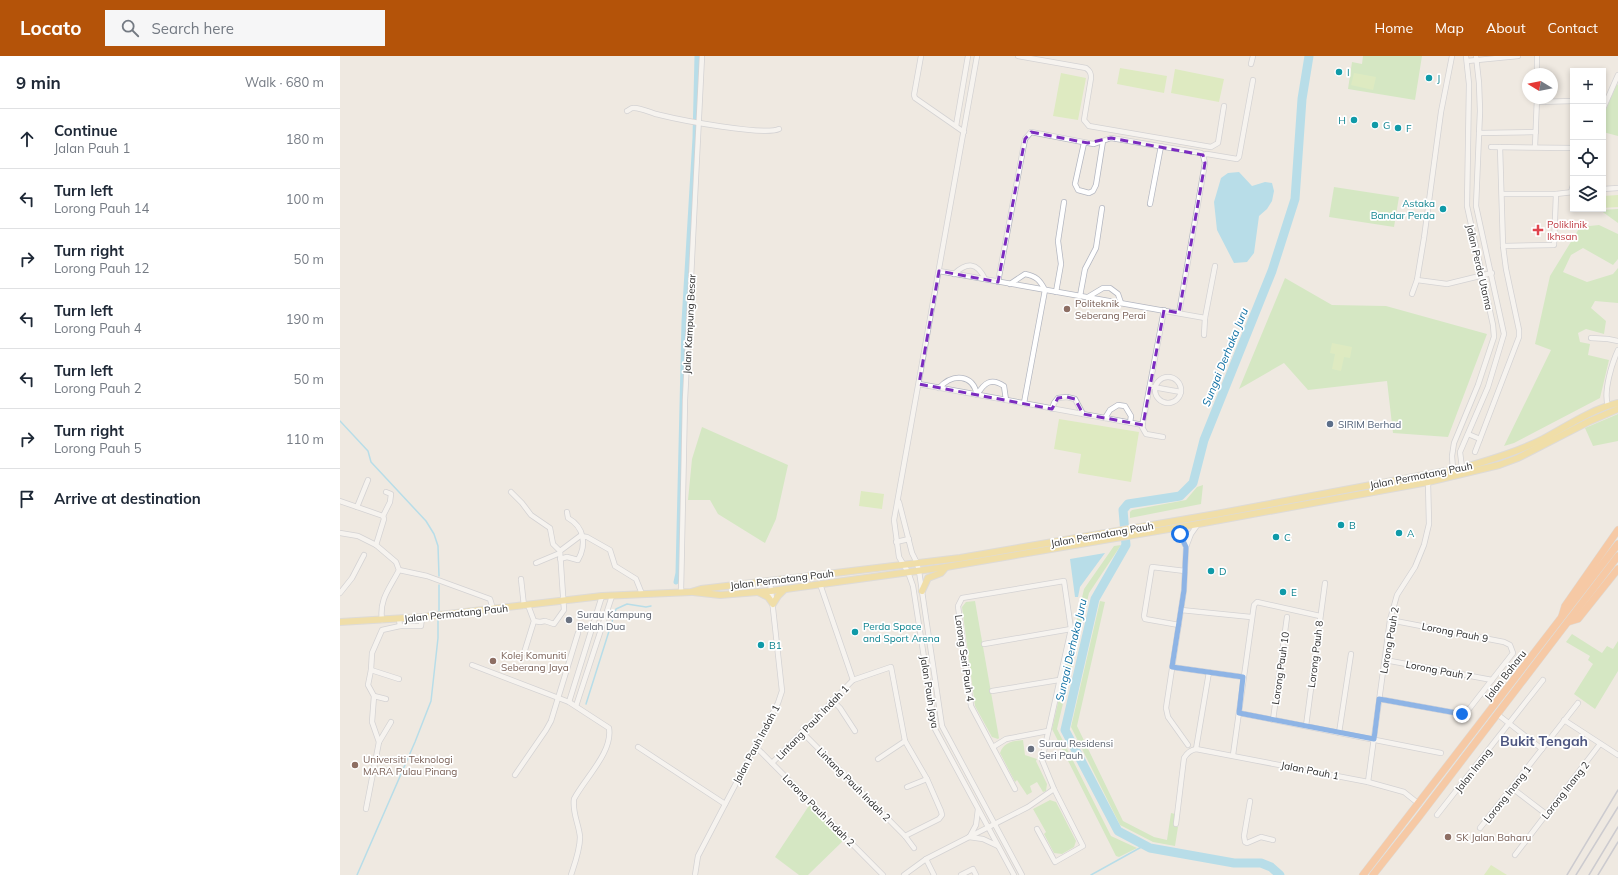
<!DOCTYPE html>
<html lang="en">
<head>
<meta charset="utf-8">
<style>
  body { margin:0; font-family:Mulish,sans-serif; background:#f6f6f7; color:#1f2937 }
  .controls { position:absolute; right:12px; top:12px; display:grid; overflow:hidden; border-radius:0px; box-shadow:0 2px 6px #0003 }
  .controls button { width:36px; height:36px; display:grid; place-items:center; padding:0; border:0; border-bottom:1px solid #e0e1e3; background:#fff; color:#1f2937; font:20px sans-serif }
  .compass { position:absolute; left:1182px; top:12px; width:36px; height:36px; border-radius:50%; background:#fff; box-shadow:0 2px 6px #0003; rotate:280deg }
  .stop { position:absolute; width:12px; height:12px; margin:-9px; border:3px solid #1a73e8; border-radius:50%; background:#fff }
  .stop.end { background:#1a73e8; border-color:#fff; box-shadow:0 1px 4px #0008 }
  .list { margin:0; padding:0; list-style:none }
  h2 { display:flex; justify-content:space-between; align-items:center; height:52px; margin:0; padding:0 16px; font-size:17px }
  h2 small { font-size:13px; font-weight:400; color:#747a83 }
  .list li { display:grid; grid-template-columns:26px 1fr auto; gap:12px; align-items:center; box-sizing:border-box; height:60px; padding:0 16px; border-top:1px solid #e0e1e3 }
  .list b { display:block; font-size:15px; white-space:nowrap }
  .list p { margin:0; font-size:13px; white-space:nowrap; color:#747a83 }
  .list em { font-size:13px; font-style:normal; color:#747a83 }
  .icon { flex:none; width:22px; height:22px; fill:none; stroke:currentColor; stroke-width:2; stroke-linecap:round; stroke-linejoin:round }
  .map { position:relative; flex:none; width:1278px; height:819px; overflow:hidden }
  header { display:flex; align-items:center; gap:24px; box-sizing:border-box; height:56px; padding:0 20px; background:#b45309; color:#fff }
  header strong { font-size:19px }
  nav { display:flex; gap:22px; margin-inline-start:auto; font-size:14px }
  .search { width:280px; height:36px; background:#f6f6f7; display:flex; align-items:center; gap:10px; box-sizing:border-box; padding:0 14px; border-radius:0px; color:#747a83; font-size:15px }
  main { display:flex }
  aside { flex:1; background:#fff }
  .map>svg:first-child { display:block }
  .green { fill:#b6e59e }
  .pitch { fill:#c9ec9a }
  .water { fill:#75cff0 }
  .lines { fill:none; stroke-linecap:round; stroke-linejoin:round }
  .stream { stroke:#75cff0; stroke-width:1.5 }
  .canal { stroke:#75cff0; stroke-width:5 }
  .river { stroke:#75cff0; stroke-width:9 }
  .minor-casing { stroke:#b4b7c1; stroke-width:6 }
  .major-casing { stroke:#c9c9c9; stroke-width:8 }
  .highway-casing { stroke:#c9c9c9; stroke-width:8 }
  .minor { stroke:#fff; stroke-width:4.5 }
  .major { stroke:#f2d163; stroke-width:6 }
  .highway { stroke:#ffa35c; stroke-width:7 }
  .rail { stroke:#a3a6b8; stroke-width:1.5 }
  .route { stroke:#1a73e8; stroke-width:5 }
  .marked { fill:none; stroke:#7b2cbf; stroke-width:3; stroke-dasharray:8 5; stroke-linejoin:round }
  .culture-dot { fill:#0f9aa8; stroke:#fff; stroke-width:1.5 }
  .health-dot { fill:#e0444e; stroke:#fff; stroke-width:1.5 }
  .education-dot { fill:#8d6e63; stroke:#fff; stroke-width:1.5 }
  .service-dot { fill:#5c6f8a; stroke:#fff; stroke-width:1.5 }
  .worship-dot { fill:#6b7280; stroke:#fff; stroke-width:1.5 }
  .labels { text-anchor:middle; stroke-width:3.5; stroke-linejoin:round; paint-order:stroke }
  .culture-label { font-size:10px; fill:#0d838f; stroke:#fff; text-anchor:start }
  .health-label { font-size:10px; fill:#be3a42; stroke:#fff; text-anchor:start }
  .street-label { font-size:10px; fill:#2e2e2e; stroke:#fff }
  .education-label { font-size:10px; fill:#785e54; stroke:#fff; text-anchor:start }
  .service-label { font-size:10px; fill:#4e5e75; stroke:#fff; text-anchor:start }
  .worship-label { font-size:10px; fill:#5b616d; stroke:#fff; text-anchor:start }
  .water-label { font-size:11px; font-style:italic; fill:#0d6fa3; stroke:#fff }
  .district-label { font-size:14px; font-weight:bold; fill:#4d5680; stroke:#fff }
</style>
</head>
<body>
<header>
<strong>Locato</strong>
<div class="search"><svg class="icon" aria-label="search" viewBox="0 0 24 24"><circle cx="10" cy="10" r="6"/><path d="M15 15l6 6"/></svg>Search here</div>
<nav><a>Home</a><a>Map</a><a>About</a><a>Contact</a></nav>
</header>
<main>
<aside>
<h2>9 min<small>Walk · 680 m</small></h2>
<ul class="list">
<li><svg class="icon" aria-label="ahead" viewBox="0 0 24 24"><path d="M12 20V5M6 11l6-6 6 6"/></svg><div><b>Continue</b><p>Jalan Pauh 1</p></div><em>180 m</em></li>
<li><svg class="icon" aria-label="left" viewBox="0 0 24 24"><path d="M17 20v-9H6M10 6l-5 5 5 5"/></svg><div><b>Turn left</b><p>Lorong Pauh 14</p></div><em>100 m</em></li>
<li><svg class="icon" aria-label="right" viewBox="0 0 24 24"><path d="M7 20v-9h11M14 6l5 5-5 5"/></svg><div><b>Turn right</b><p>Lorong Pauh 12</p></div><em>50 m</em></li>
<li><svg class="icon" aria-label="left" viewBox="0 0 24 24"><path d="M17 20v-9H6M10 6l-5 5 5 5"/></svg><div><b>Turn left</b><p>Lorong Pauh 4</p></div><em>190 m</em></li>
<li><svg class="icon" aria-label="left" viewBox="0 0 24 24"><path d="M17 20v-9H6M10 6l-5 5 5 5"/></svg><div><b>Turn left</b><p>Lorong Pauh 2</p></div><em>50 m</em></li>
<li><svg class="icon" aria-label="right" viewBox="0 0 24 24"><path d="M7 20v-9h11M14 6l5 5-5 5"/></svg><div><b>Turn right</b><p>Lorong Pauh 5</p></div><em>110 m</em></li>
<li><svg class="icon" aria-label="arrive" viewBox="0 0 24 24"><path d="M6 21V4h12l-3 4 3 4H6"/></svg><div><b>Arrive at destination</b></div></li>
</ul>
</aside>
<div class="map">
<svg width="1278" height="819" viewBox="0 0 1278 819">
  <rect width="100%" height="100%" fill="#efe9e1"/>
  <g class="green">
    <polygon points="1023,0 1082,0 1075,44 1008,33 1012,6 1022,8"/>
    <polygon points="1277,28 1278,29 1278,80 1263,76 1263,60"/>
    <polygon points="994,131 1059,141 1054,171 989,161"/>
    <polygon points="1278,153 1278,167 1260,154"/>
    <polygon points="1259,169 1278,178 1278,203 1273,209 1243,192 1231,199 1223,216 1247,226 1273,218 1278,212 1278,247 1255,245 1251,252 1266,265 1264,278 1246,273 1238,277 1240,286 1250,288 1248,299 1269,304 1260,342 1174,387 1164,390 1211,294 1195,288 1210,220 1240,171"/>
    <polygon points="945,222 992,249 1046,250 1147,278 1108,381 1053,377 1047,325 968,334 944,307 899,333"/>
    <polygon points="1278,358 1278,385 1253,390 1245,372"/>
    <polygon points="362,371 448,409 436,463 425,487 378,458 370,444 348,444 352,403"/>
    <polygon points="863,429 861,448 790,462 790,456 792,454 846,444 857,431"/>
    <polygon points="781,489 749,537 717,673 771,780 797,792 779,801 776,800 712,673 744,533 774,490"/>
    <polygon points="635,545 659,682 658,683 652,681 635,650 622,551 626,546"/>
    <polygon points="760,545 765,546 737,670 783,765 814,781 827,784 831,757 835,758 834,770 838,771 835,790 813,786 780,769 731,671"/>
    <polygon points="1232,578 1262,597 1267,590 1273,593 1278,585 1278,615 1255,653 1234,638 1253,608 1248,604 1250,600 1226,586"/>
    <path d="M 683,684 L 685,699 L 697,703 L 696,705 L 707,728 L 706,735 L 703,736 L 697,726 L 690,730 L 692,736 L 687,739 L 677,724 L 675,726 L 660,697 C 664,686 673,685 683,684 Z"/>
    <polygon points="710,744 716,746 736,785 734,791 722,798 714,797 704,778 706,776 693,753"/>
    <polygon points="472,745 507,781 468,819 459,819 435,801"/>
  </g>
  <g class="pitch">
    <polygon points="780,12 827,20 824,37 777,28"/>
    <polygon points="835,13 884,23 879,46 831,37"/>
    <polygon points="721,17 746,22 738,64 713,60"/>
    <polygon points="1014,17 1036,21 1033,34 1011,29"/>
    <polygon points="1278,139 1278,151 1263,152 1263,140"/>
    <polygon points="992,287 1012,291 1010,302 1004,301 1001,315 992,313 995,298 990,297"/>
    <polygon points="719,363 799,376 791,426 738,417 741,398 714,393"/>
    <polygon points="521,435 544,438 542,453 519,450"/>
    <polygon points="1151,809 1167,819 1144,819"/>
  </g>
  <g class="water">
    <polygon points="899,116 912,130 925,126 932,127 934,135 932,145 927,153 919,160 914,197 907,206 894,207 877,174 874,146 881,122 888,117"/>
    <polygon points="765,497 740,531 738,541 735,541 730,503"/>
  </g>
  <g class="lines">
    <g class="stream">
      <polyline points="0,365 28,395 31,406 86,465 94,478 98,490 99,520"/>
      <polyline points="99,557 99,529"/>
      <polyline points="246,648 276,553 287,548 306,551 311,550"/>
      <polyline points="17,819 75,686 91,645 98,582 98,561"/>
      <polyline points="751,819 805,789"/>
    </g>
    <polyline class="canal" points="336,526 338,517 344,266 355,82 357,0"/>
    <polyline class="river" points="940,819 931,811 921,807 894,807 810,792 778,775 725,674 755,543 786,489 783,454 788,448 840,440 853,427 864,384 932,215 955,143 962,43 969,0"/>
    <g class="minor-casing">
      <g id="minor">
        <polyline points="581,0 574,39 575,42 624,76"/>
        <polyline points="637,0 554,464 559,501 568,516 573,530 595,673 674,819"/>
        <path d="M 678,0 L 746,12 C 750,15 751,17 751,22 L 744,64 L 749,70 L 871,91 L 878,87 L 884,50"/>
        <polyline points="1197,0 1197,18"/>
        <polyline points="1127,5 1178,0"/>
        <polyline points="911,8 913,0"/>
        <polyline points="1197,46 1233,45"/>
        <polyline points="1263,53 1278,19"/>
        <path d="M 287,55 C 289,54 291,52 293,52 C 301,51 312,58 320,59 C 340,64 424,80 439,73"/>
        <polyline points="616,70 628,0"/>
        <polyline points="1139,77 1196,76"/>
        <polyline points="744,87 735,128 738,134 749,137 753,135 756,129 763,85"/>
        <polyline points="1151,91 1233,92"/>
        <polyline points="1195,91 1197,42"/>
        <polyline points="1263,133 1278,132"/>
        <polyline points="1231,136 1233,129"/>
        <polyline points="1162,138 1216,138 1233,136"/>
        <polyline points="810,148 821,90"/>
        <polyline points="1163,190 1214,189 1216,138"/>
        <polyline points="599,215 865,262"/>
        <path d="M 614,218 C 627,206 637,206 645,223"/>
        <polyline points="1077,224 1107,228 1152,217"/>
        <polyline points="658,226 685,83 691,76 748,87 754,88 771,82 861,97 863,99 867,98 897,103 899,101 913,24"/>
        <path d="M 670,228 L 685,218 C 696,220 700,224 705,234 L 684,347"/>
        <polyline points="716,236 721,208 718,185 724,146"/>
        <polyline points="1072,238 1077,224 1084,182 1101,56 1112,0"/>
        <polyline points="740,240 745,213 756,192 762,152"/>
        <polyline points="748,241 763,232 770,232 778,238 781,247"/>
        <polyline points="839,257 865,107 863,99"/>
        <polyline points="864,279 865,262 875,210"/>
        <polyline points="1251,282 1268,283 1278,285"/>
        <circle cx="828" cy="334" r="13"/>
        <polyline points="579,328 803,369"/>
        <polyline points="813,331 841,336"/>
        <path d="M 599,332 C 613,317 633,318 637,339 C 644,327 651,321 664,330 L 666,344"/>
        <path d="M 1268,350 C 1263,336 1272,307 1278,294"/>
        <polyline points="712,353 714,347 718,342 727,341 735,343 743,358"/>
        <polyline points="765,362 770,354 778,349 785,350 791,360 790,367"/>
        <polyline points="1128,378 1140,383"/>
        <polyline points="823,381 806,378 802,371 824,254"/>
        <polyline points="1135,396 1179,281 1179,274 1166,213 1163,190 1160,91"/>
        <polyline points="1122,412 1120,396 1148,331 1164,278 1136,150 1140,55 1139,27 1136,0"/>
        <polyline points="1113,414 1112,400 1114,387 1138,329 1154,281 1153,269 1127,150 1129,28 1126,0"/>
        <polyline points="171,436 182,447 191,459 210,472 213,488 220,495"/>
        <path d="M 0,445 L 43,460 L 44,463 L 36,489 L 56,506 L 59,514 C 50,532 39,543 42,564"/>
        <polyline points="559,446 572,497 577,507 579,515 602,670 682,819"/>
        <polyline points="17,451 28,424"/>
        <polyline points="43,460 50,446 51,438 46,436"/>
        <polyline points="833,472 840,478 846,491"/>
        <polyline points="0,477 18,480 36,489"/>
        <polyline points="556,486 569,483"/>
        <path d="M 220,503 L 227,501 L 238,504 C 247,488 244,471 228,462 L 227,456"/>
        <polyline points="196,507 220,497"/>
        <polyline points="59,514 87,520 150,543 153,553"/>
        <polyline points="181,523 184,550"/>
        <polyline points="480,528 513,624"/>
        <polyline points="341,536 345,344 362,0"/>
        <polyline points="0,537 12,522 24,499"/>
        <polyline points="841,554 911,561"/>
        <polyline points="59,563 60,570 81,570 82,561"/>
        <polyline points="194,565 200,566 205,565 214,568 224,554 220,495 240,480 247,481 270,494 275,510 296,523 302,538"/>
        <polyline points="839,569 805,563 804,560 812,511 845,515"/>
        <polyline points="644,588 731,573"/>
        <polyline points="184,597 194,565 188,549"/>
        <polyline points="1045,604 1152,624"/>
        <path d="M 132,609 L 229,646 L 269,672 C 273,696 245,722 234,743 C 232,757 239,768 240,781 C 240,794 235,807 231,819"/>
        <polyline points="832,611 903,621"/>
        <polyline points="31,614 59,623"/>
        <polyline points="652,635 719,624"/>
        <polyline points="34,640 46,643"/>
        <polyline points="1039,643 1122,658 1126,657 1173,597 1170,589 1164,586 1050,564"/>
        <polyline points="492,644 500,652 515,675"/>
        <polyline points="229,646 262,540"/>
        <polyline points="236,650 272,540"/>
        <polyline points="899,657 1101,697"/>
        <polyline points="1157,658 1202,693"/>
        <polyline points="933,664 947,561"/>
        <polyline points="1224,664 1278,699"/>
        <polyline points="966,670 985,527"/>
        <polyline points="462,676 565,780 574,792"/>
        <polyline points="999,677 1011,598"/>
        <polyline points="39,686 51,666"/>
        <polyline points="848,689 828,661 826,652 844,534 846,491 851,478 858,468"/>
        <polyline points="415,690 543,819"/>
        <polyline points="298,691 385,748"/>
        <polyline points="653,691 666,683 708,675"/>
        <polyline points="856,693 869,616"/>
        <polyline points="893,699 914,549 917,546 980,560"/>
        <polyline points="538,703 565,685"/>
        <polyline points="432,707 513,624 551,611 565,685 587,723 601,755 602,759 599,763 565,780"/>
        <polyline points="175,719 206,674 211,665 238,577"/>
        <polyline points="1028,726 1050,564 1057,539 1075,511 1084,489 1089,468 1088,426"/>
        <polyline points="567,731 587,723"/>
        <polyline points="1172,732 1206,758"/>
        <polyline points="675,733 631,650 618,550 622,542 724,525 731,573 702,704 714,733 743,790 715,806 697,773"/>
        <polyline points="910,745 904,780 905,786 907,787 921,781 933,784"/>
        <polyline points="26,753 39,686 32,666 34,640 28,629 31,614 32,597 42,574 60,570"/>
        <polyline points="1097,759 1203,624"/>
        <path d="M 836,768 L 844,702 C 847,697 850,694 856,693 L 1028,726 L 1064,736 L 1079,748"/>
        <polyline points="1140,772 1238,647"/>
        <polyline points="630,780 636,769 638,753"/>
        <polyline points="629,781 643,783 658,790"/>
        <polyline points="1175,799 1260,688"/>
        <polyline points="586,803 594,819"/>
        <polyline points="355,819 358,800 438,647 442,635 430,525"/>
        <polyline points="564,819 586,803 688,751 714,733"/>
        <polyline points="621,819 633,813 636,819"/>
      </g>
    </g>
    <g class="major-casing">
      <g id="major">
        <polyline points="582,535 588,522 601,517 606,511"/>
        <polyline points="353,536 380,539 431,535 606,511 858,468 1088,426 1159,409 1178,402 1250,365 1278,353"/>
        <polyline points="418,536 428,541 433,548 438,540 445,533"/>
        <path d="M 0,566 L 82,561 L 262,540 L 351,536 L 361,533 L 620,502 L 876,458 L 1122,412 C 1150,404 1177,396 1203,383 C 1227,370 1252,353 1278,347"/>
      </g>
    </g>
    <g class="highway-casing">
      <g id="highway">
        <polyline points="1222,560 1225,550 1278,474"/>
        <polyline points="1228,566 1238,563 1278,513"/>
        <polyline points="1023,819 1278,488"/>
        <polyline points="1033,819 1078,762 1278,500"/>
      </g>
    </g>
    <use href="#minor" class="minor"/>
    <use href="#major" class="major"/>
    <use href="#highway" class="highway"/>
    <g class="rail">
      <polyline points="1227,819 1278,734"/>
      <polyline points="1236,819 1278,751"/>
      <polyline points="1249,819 1278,771"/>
      <polyline points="1258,819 1278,786"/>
    </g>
  </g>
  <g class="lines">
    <polyline class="route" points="840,478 846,491 844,534 832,611 903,621 899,657 1034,683 1039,643 1122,658"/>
  </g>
  <path d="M0 0H1278V819H0ZM 691,76 L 748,87 L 771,82 L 863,99 L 865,107 L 839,257 L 824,254 L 803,369 L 743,358 L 735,343 L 727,341 L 718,342 L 712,353 L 579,328 L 599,215 L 658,226 L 685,83 Z" fill="#efe9e1" fill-opacity=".55" fill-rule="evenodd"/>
  <path class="marked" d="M 691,76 L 748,87 L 771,82 L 863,99 L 865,107 L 839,257 L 824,254 L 803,369 L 743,358 L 735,343 L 727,341 L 718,342 L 712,353 L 579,328 L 599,215 L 658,226 L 685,83 Z"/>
  <g class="culture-dot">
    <circle cx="999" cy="16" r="4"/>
    <circle cx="1089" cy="22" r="4"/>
    <circle cx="1014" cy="64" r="4"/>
    <circle cx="1035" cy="69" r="4"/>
    <circle cx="1058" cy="72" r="4"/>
    <circle cx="1103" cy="153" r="4"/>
    <circle cx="1001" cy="469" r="4"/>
    <circle cx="1059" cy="477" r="4"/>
    <circle cx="936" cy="481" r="4"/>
    <circle cx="871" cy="515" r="4"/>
    <circle cx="943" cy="536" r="4"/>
    <circle cx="515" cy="576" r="4"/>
    <circle cx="421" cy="589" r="4"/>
  </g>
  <path class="health-dot" d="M1196 168h4v4h4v4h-4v4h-4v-4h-4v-4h4z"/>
  <g class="education-dot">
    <circle cx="727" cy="253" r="4"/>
    <circle cx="153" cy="605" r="4"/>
    <circle cx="15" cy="709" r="4"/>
    <circle cx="1108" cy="781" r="4"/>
  </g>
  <circle class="service-dot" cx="990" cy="368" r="4"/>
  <g class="worship-dot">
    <circle cx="229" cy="564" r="4"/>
    <circle cx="691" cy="693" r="4"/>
  </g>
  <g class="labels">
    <g class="culture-label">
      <text x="1007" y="20">I</text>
      <text x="1097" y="26">J</text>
      <text x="1006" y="68" text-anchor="end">H</text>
      <text x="1043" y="73">G</text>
      <text x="1066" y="76">F</text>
      <text x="1095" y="151" text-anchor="end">Astaka<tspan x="1095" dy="12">Bandar Perda</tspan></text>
      <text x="1009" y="473">B</text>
      <text x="1067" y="481">A</text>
      <text x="944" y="485">C</text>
      <text x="879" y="519">D</text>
      <text x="951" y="540">E</text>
      <text x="523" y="574">Perda Space<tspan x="523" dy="12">and Sport Arena</tspan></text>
      <text x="429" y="593">B1</text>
    </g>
    <g class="health-label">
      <text x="1207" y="172">Poliklinik<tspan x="1207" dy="12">Ikhsan</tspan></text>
    </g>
    <g class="street-label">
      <text transform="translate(1140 211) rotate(77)" y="4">Jalan Perda Utama</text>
      <text transform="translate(349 268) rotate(-87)" y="4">Jalan Kampung Besar</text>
      <text transform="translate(1081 419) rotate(-11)" y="4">Jalan Permatang Pauh</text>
      <text transform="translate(762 478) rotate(-10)" y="4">Jalan Permatang Pauh</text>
      <text transform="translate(442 523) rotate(-7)" y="4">Jalan Permatang Pauh</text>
      <text transform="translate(116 557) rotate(-6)" y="4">Jalan Permatang Pauh</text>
      <text transform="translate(1115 576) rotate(11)" y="4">Lorong Pauh 9</text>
      <text transform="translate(1049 584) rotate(-80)" y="4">Lorong Pauh 2</text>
      <text transform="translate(975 598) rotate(-83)" y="4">Lorong Pauh 8</text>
      <text transform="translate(625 602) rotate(82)" y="4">Lorong Seri Pauh 4</text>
      <text transform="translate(940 612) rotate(-82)" y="4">Lorong Pauh 10</text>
      <text transform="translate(1099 614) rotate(11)" y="4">Lorong Pauh 7</text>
      <text transform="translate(1165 619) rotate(-52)" y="4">Jalan Baharu</text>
      <text transform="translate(590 636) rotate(81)" y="4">Jalan Pauh Jaya</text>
      <text transform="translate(472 666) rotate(-46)" y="4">Lintang Pauh Indah 1</text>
      <text transform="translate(416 688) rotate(-62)" y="4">Jalan Pauh Indah 1</text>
      <text transform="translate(970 714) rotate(11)" y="4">Jalan Pauh 1</text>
      <text transform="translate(1133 714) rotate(-52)" y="4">Jalan Inang</text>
      <text transform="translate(514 728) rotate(45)" y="4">Lintang Pauh Indah 2</text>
      <text transform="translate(1225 734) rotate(-52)" y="4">Lorong Inang 2</text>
      <text transform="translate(1167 738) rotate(-52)" y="4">Lorong Inang 1</text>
      <text transform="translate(479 754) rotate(45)" y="4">Lorong Pauh Indah 2</text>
    </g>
    <g class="education-label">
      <text x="735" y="251">Politeknik<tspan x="735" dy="12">Seberang Perai</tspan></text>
      <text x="161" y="603">Kolej Komuniti<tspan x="161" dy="12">Seberang Jaya</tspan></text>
      <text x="23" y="707">Universiti Teknologi<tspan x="23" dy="12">MARA Pulau Pinang</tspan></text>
      <text x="1116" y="785">SK Jalan Baharu</text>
    </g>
    <g class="service-label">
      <text x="998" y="372">SIRIM Berhad</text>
    </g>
    <g class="worship-label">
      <text x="237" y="562">Surau Kampung<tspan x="237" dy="12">Belah Dua</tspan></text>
      <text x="699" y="691">Surau Residensi<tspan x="699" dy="12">Seri Pauh</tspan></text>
    </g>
    <g class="water-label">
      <text transform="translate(885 301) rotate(-68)" y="4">Sungai Derhaka Juru</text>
      <text transform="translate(731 594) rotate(-77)" y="4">Sungai Derhaka Juru</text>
    </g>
    <g class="district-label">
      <text x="1204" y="690">Bukit Tengah</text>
    </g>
  </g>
</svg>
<div class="controls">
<button>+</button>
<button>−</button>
<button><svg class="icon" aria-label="locate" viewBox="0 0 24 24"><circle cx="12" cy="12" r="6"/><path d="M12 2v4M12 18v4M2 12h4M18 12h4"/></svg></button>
<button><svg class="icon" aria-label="layers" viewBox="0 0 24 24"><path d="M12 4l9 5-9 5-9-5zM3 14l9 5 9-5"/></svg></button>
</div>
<svg class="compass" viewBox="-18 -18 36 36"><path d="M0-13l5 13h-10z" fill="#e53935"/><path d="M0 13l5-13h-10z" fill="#747a83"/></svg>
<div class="stop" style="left:840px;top:478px"></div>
<div class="stop end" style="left:1122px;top:658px"></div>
</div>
</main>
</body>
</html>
